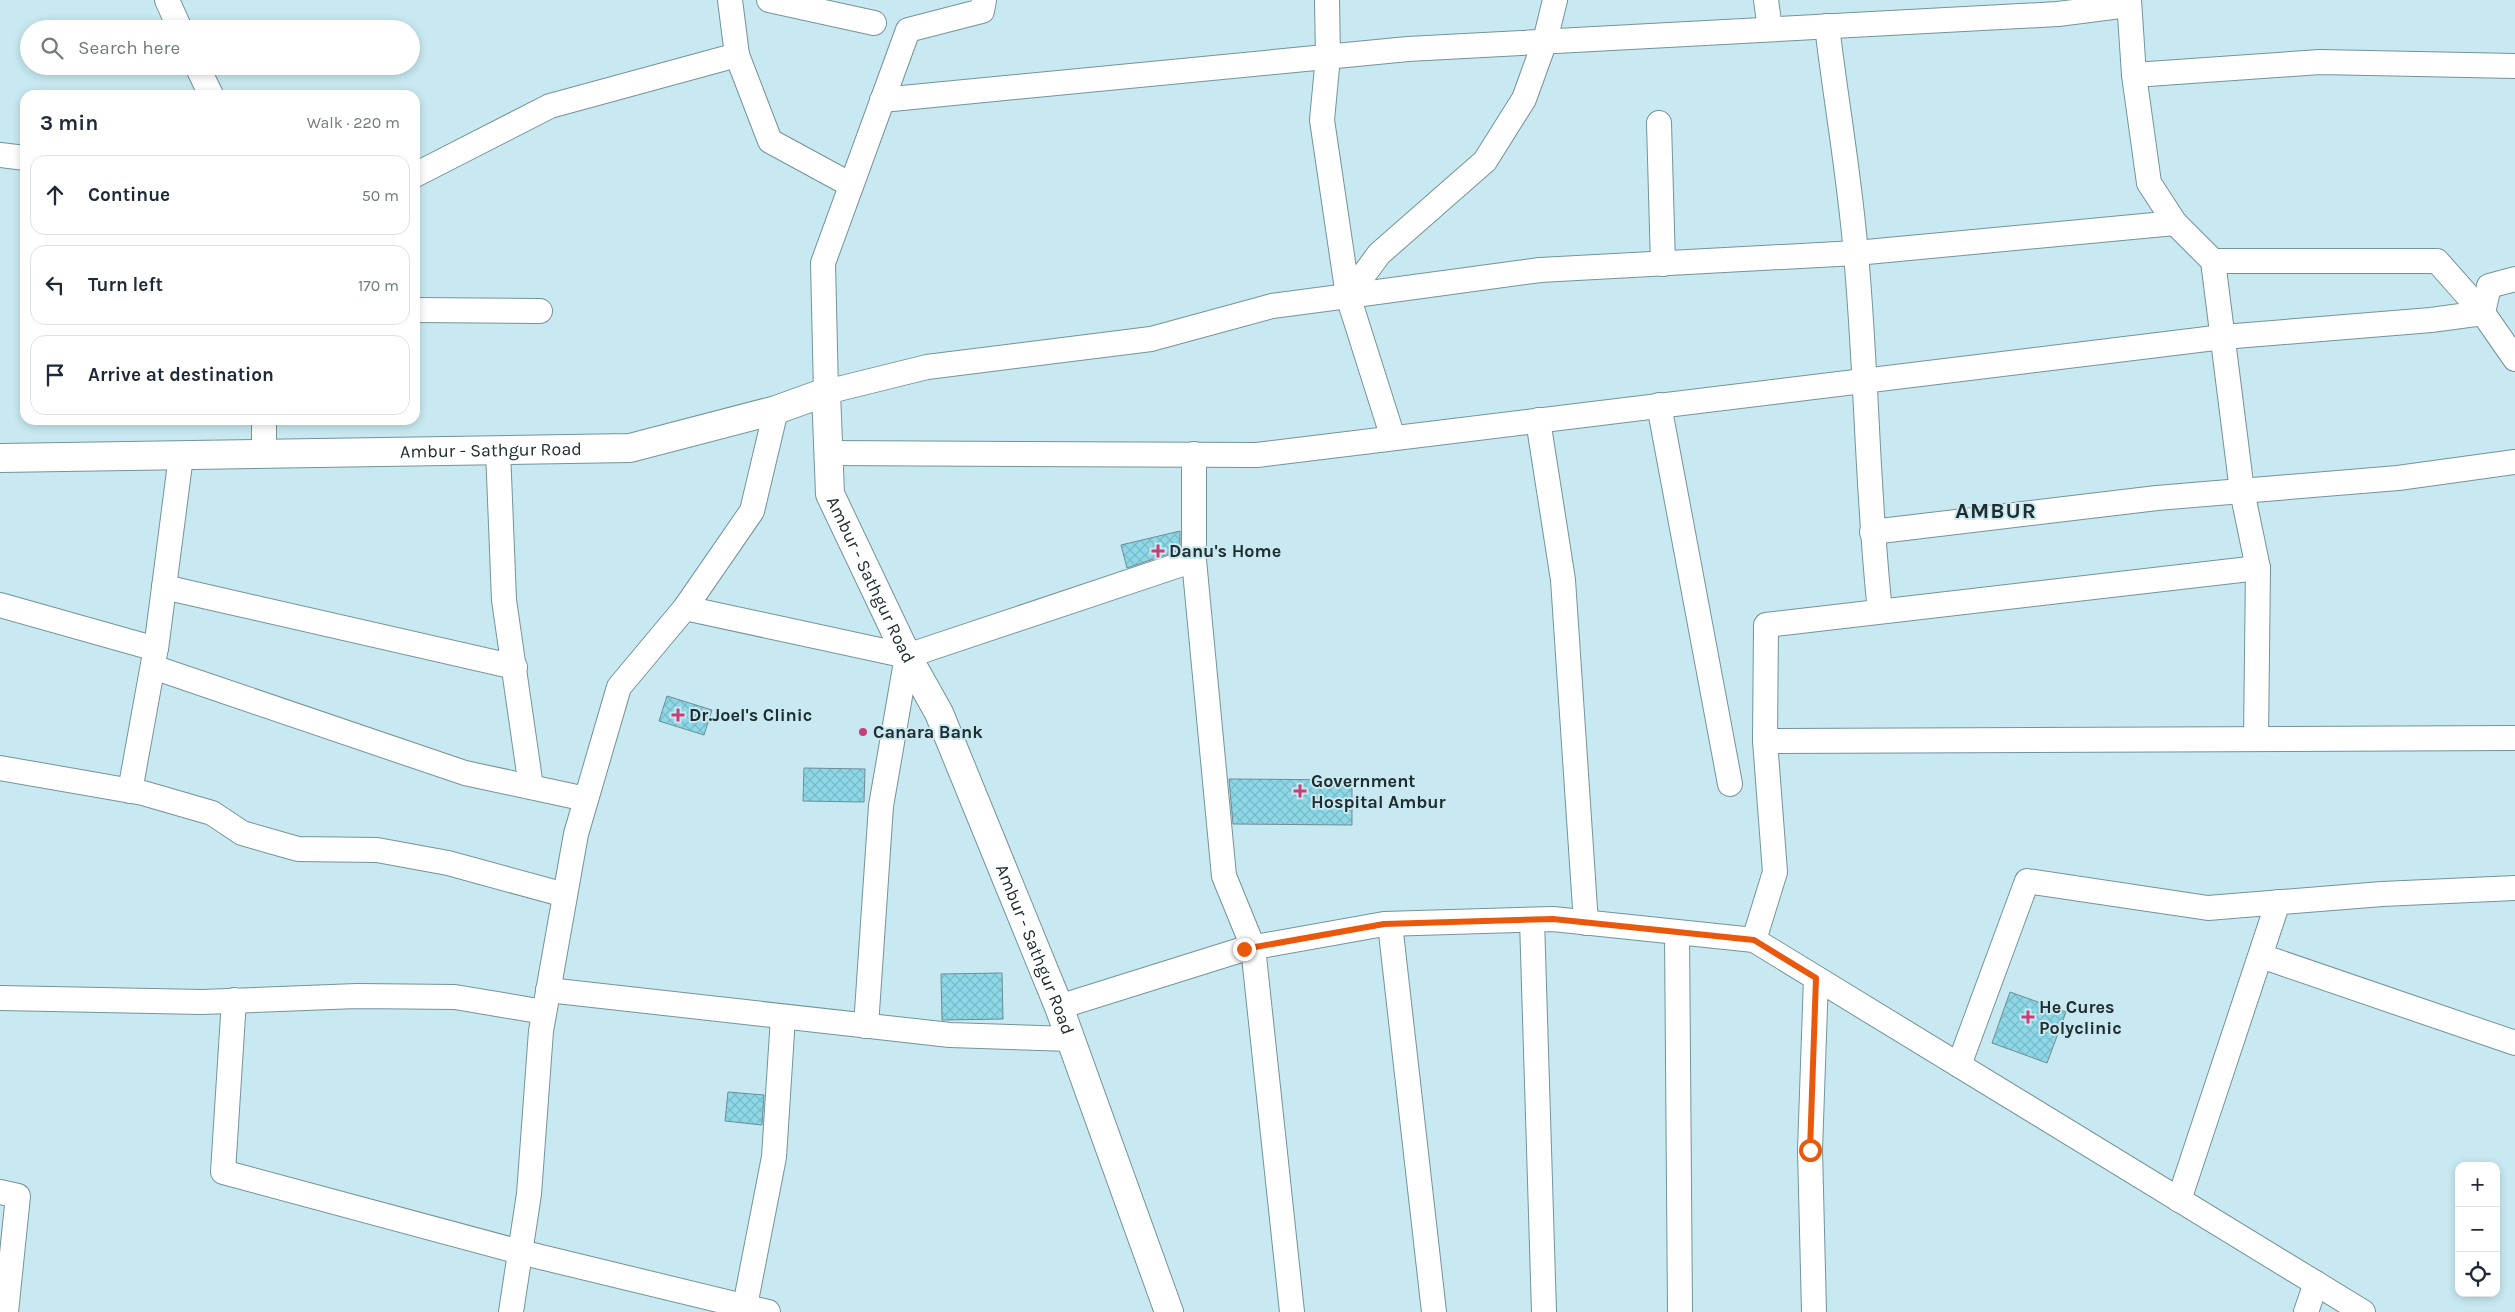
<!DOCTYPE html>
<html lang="en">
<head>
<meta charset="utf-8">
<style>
  body { margin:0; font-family:Karla,sans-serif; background:#f2f2f3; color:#1f2937 }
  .controls { position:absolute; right:15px; bottom:15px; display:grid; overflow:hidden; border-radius:10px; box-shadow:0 2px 8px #0003 }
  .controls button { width:45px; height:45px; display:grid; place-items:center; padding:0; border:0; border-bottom:1px solid #e0e1e3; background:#fff; color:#1f2937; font:25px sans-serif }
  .stop { position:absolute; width:15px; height:15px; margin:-11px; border:4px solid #ea580c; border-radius:50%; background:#fff }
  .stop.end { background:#ea580c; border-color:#fff; box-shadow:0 1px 5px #0008 }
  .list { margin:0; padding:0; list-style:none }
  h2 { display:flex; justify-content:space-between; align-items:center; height:65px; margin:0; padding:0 20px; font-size:21px }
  h2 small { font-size:16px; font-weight:400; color:#747a83 }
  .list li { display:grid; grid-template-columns:32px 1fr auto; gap:15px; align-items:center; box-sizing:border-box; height:80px; margin:0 10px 10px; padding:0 10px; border:1px solid #e0e1e3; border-radius:15px }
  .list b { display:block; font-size:19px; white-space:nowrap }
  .list em { font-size:16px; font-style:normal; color:#747a83 }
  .icon { flex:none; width:28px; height:28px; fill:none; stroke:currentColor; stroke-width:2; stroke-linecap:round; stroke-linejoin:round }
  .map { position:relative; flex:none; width:2515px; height:1312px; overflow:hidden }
  .search { position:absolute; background:#fff; box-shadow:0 2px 8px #0003; left:20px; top:20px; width:400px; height:55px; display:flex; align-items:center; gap:12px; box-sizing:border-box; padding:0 18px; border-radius:28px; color:#747a83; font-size:19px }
  .panel { position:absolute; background:#fff; box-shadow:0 2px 8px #0003; left:20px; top:90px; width:400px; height:335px; border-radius:15px }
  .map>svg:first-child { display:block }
  .building { fill:url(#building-cross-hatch); stroke:#6e8d94 }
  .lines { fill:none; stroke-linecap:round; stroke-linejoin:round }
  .street-casing { stroke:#74939a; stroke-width:26 }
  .secondary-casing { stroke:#74939a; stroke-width:30 }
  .street { stroke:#fff; stroke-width:24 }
  .secondary { stroke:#fff; stroke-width:28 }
  .route { stroke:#ea580c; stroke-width:6 }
  .poi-dot { fill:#c83e77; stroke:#c8e9f1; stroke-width:2 }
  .labels { text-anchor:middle; stroke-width:4; stroke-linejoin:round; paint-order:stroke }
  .street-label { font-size:18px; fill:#202d30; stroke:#c8e9f1 }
  .poi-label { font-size:18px; font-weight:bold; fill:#202d30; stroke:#c8e9f1; text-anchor:start }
  .district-label { font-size:22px; font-weight:bold; letter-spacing:1px; fill:#202d30; stroke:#c8e9f1 }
</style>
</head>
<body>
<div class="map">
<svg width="2515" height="1312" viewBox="0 0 2515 1312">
  <defs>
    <pattern id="building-cross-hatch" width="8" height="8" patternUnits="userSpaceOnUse" patternTransform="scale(1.25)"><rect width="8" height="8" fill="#8dd8e8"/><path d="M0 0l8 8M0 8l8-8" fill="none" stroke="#79bac7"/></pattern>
  </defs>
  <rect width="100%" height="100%" fill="#c8e9f1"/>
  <g class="building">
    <polygon points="1180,531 1180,550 1127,568 1121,545"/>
    <polygon points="667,696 712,710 704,735 659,721"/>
    <polygon points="804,768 865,769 864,802 803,801"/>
    <polygon points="1229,779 1352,780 1352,825 1233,824"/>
    <polygon points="1002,973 1003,1019 942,1020 941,974"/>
    <polygon points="2010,992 2066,1012 2047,1063 1992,1043"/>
    <polygon points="728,1092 764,1095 762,1125 725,1121"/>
  </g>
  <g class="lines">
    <g class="street-casing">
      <g id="street">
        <polyline points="167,0 180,29"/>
        <polyline points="730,0 737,55 770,141 851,185"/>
        <polyline points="769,0 874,23"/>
        <polyline points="984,0 982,11 908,30 823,263 826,392 927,367 1151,339 1272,306 1348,296 1379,254 1485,161 1524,99 1545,41 1555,0"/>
        <polyline points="1327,0 1328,57 1322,120 1348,296 1393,438"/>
        <polyline points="1766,0 1770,29"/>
        <polyline points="2129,0 2134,75 2149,183 2175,223 2213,261 2437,261 2483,313 2515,359"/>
        <path d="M 1827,26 C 1836,102 1850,179 1856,255 C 1867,374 1867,493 1880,611"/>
        <polyline points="197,66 211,95"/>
        <polyline points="2134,75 2320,62 2515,66"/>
        <polyline points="882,100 1408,49 2058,14 2128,5"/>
        <polyline points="1659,123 1663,264"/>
        <polyline points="0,155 25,158"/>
        <polyline points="415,175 550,106 737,55"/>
        <polyline points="2213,261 2242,491 2258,568 2256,739"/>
        <polyline points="1348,296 1540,270 1856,253 2175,223"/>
        <polyline points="415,310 540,311"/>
        <polyline points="1659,405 1730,784"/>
        <polyline points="1538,420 1563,580 1586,923"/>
        <polyline points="498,450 504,600 531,787"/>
        <polyline points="828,453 1257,455 2223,337 2431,320 2483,313 2489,286 2515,279"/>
        <polyline points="264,454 264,420"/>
        <polyline points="1194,454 1194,560 1224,876 1253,947 1292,1312"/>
        <polyline points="1872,532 2157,498 2398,478 2515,462"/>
        <polyline points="164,587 515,667"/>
        <polyline points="0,605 156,649 181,456"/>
        <polyline points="685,608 907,656 1194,560"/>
        <polyline points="153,667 465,773 586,799"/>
        <polyline points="1765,741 2515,738"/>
        <polyline points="0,768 143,793 212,813 242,833 298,849 377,850 448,863 565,895"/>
        <polyline points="130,791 155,653"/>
        <polyline points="1532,920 1544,1312"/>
        <polyline points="1390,924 1434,1312"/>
        <polyline points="1677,932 1680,1312"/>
        <polyline points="1754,940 1775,872 1765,741 1766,625 2258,568"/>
        <polyline points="2261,956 2515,1043"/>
        <polyline points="548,990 950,1035 1071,1039"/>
        <polyline points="0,998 202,1002 357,996 455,997 544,1012"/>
        <polyline points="234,1000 223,1172 520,1252 768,1312"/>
        <polyline points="1059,1007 1244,949 1384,924 1553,919 1754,940 2363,1312"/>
        <polyline points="866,1026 881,806 907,656"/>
        <polyline points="1959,1065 2027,881 2208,908 2382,894 2515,888"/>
        <polyline points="0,1192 18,1196 6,1312"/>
        <polyline points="2179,1200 2278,902"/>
        <polyline points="745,1306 774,1157 783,1017"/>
        <polyline points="511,1312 529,1194 541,1031 576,834 619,687 685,608 752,511 776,410"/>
        <polyline points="1814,1312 1810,1150 1816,978"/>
        <polyline points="2306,1312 2316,1283"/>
      </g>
    </g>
    <g class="secondary-casing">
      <g id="secondary">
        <path id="s1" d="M 0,458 L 630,448 L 776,410 L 826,392 L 830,494 L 907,656 L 939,713 L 1059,1007 L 1169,1312"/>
      </g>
    </g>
    <use href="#street" class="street"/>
    <use href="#secondary" class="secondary"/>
  </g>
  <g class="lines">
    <polyline class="route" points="1244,949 1384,924 1553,919 1754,940 1816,978 1810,1150"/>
  </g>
  <g class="poi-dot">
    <path d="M1155.5 543.5h5v5h5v5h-5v5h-5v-5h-5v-5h5z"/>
    <path d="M675.5 707.5h5v5h5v5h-5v5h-5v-5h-5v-5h5z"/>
    <circle cx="863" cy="732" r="5"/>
    <path d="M1297.5 783.5h5v5h5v5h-5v5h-5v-5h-5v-5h5z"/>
    <path d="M2025.5 1009.5h5v5h5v5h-5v5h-5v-5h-5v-5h5z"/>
  </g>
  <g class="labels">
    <g class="street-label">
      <text dy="6" stroke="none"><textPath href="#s1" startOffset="491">Ambur - Sathgur Road</textPath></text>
      <text dy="6" stroke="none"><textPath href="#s1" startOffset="1031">Ambur - Sathgur Road</textPath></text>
      <text dy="6" stroke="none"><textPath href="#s1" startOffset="1436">Ambur - Sathgur Road</textPath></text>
    </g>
    <g class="poi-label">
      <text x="1169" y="557">Danu's Home</text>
      <text x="689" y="721">Dr.Joel's Clinic</text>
      <text x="873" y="738">Canara Bank</text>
      <text x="1311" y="787">Government<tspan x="1311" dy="21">Hospital Ambur</tspan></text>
      <text x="2039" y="1013">He Cures<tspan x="2039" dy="21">Polyclinic</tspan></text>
    </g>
    <g class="district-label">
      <text x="1996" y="518">AMBUR</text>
    </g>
  </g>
</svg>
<div class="controls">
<button>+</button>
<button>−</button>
<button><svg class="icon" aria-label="locate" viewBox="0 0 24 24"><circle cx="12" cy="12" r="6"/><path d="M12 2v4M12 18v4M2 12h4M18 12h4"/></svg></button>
</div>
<div class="stop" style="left:1810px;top:1150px"></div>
<div class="stop end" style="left:1244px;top:949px"></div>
<div class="search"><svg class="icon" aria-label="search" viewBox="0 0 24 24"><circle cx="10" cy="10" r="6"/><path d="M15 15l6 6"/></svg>Search here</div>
<section class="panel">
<h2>3 min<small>Walk · 220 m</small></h2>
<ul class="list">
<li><svg class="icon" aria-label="ahead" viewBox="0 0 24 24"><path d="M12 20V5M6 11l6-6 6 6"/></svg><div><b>Continue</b></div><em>50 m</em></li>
<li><svg class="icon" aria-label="left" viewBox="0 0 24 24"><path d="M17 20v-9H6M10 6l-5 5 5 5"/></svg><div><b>Turn left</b></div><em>170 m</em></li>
<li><svg class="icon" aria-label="arrive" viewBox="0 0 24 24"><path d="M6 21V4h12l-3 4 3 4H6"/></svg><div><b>Arrive at destination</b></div></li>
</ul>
</section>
</div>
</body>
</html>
